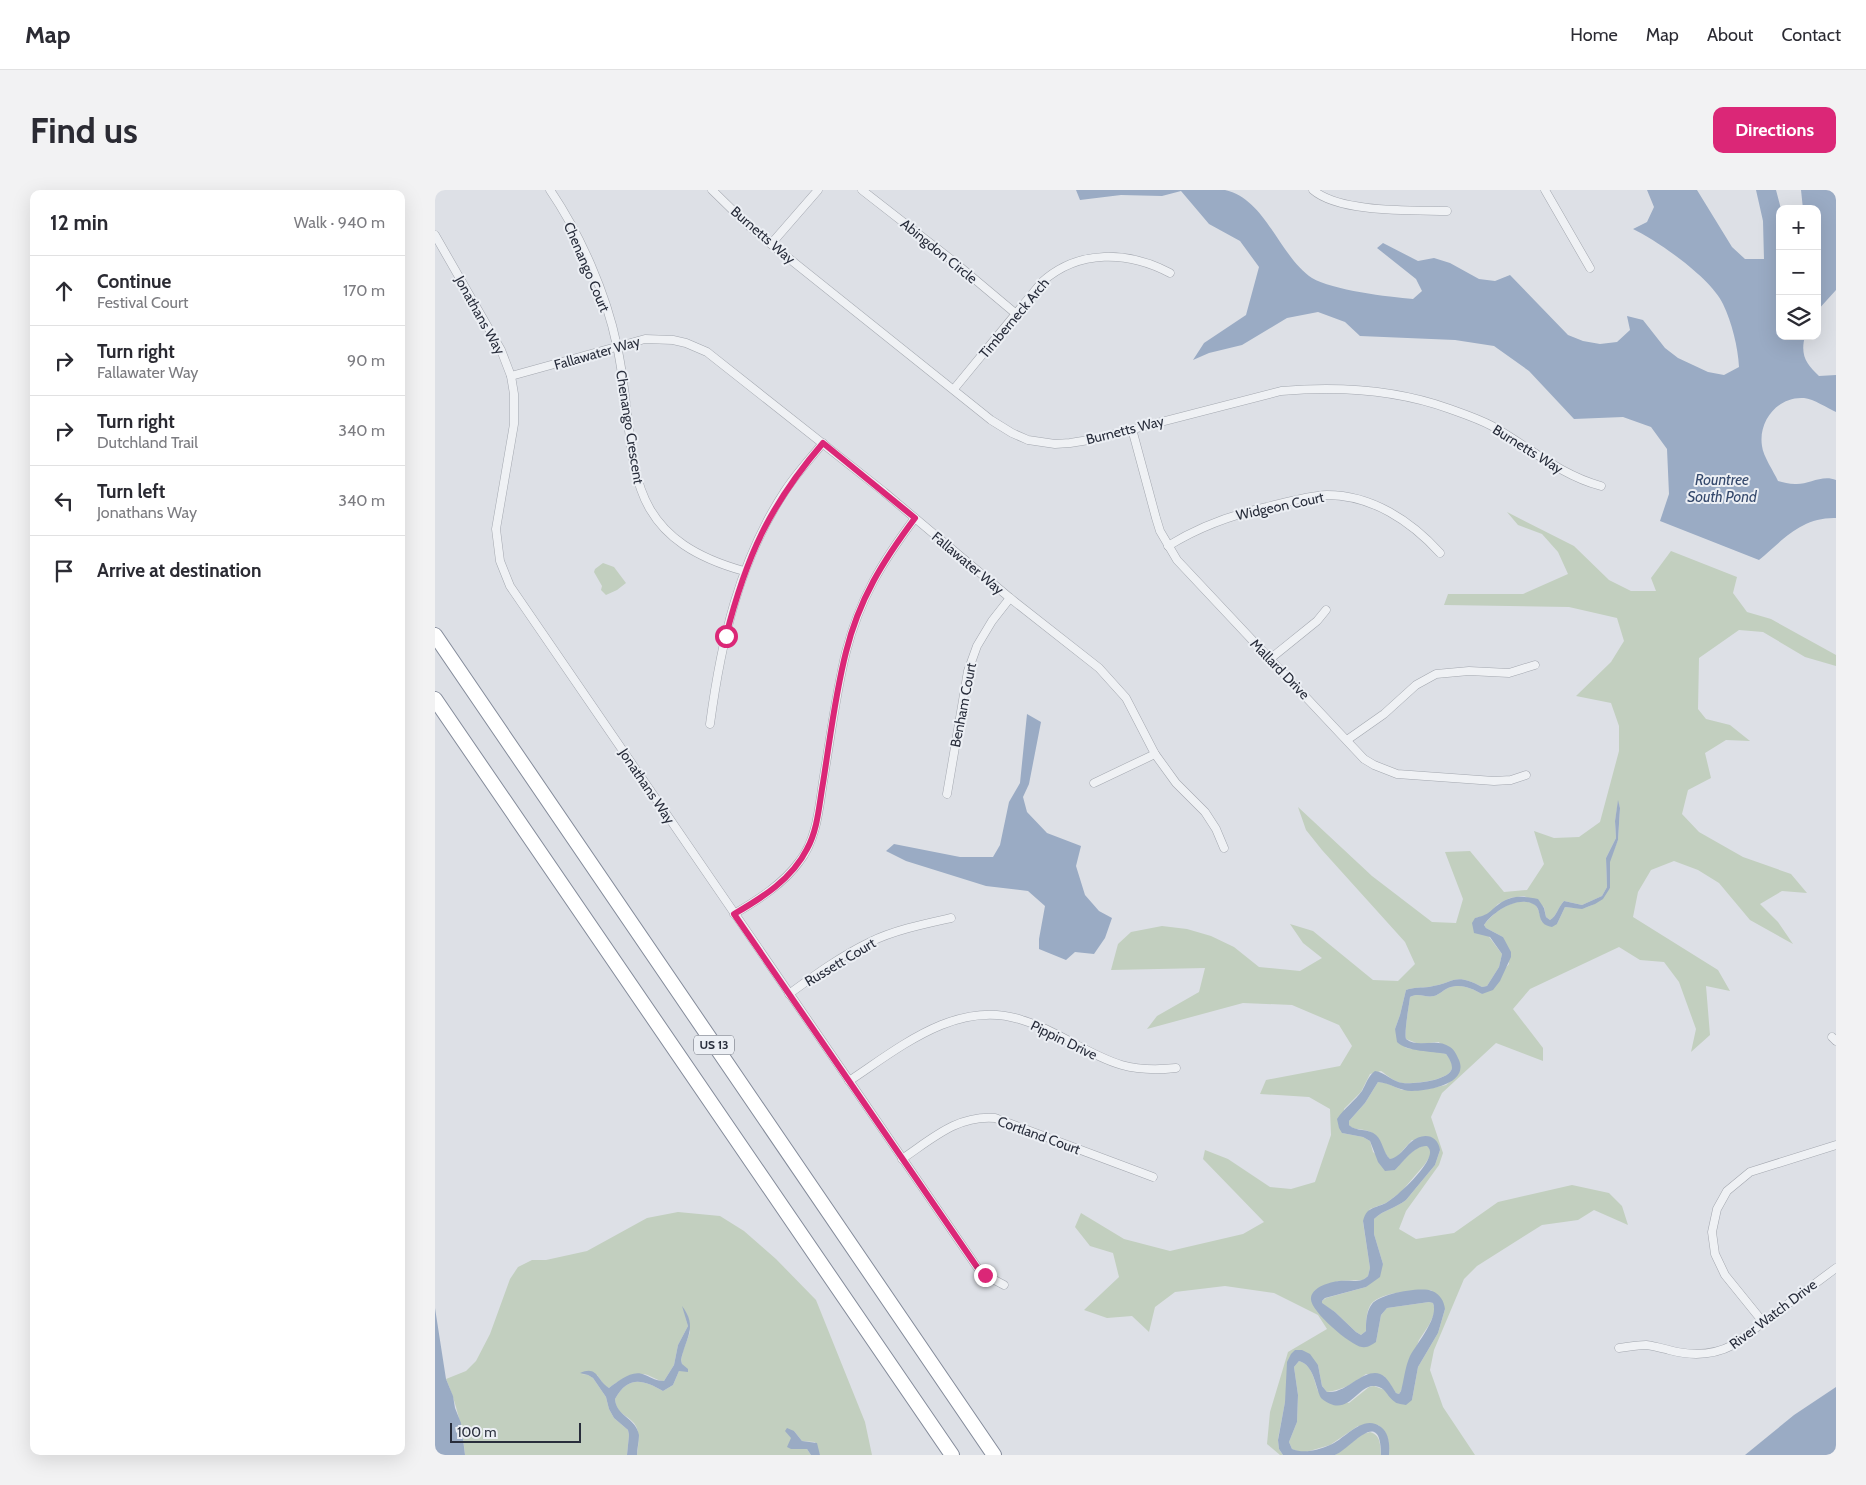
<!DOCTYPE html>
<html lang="en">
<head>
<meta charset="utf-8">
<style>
  body { margin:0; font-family:Cabin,sans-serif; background:#f2f2f3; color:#2b2b33 }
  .controls { position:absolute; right:15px; top:15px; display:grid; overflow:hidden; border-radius:10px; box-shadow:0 5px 20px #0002 }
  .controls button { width:45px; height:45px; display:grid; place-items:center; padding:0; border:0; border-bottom:1px solid #e1e1e2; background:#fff; color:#2b2b33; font:25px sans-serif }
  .scale { position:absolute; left:15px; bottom:12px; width:131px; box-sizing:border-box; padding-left:5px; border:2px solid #282d3b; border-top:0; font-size:14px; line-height:18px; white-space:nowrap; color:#282d3b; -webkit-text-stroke:4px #eceff4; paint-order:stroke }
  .stop { position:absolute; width:15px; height:15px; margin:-11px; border:4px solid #db2777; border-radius:50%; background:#fff }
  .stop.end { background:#db2777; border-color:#fff; box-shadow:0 1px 5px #0008 }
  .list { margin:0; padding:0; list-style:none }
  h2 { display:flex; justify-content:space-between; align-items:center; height:65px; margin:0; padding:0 20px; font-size:21px }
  h2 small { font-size:16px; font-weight:400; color:#7c7c81 }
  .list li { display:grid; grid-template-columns:32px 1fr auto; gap:15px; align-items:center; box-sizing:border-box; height:70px; padding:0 20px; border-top:1px solid #e1e1e2 }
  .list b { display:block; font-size:19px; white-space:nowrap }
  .list p { margin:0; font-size:16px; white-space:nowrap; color:#7c7c81 }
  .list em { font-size:16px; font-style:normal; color:#7c7c81 }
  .icon { flex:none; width:28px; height:28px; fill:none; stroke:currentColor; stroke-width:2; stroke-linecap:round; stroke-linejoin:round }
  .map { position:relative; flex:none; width:1401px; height:1265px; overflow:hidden; border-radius:10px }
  header { display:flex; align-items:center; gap:30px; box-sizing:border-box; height:70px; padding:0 25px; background:#fff; border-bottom:1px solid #e1e1e2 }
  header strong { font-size:24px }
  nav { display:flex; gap:28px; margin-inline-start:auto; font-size:18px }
  .intro { display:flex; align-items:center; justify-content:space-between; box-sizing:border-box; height:120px; padding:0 30px }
  h1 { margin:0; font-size:35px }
  .button { padding:12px 22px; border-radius:10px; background:#db2777; color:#fff; font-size:18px; font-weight:700 }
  main { display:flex; gap:30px; padding:0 30px }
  aside { flex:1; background:#fff; border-radius:10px; box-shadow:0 5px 20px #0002 }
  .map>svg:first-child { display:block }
  .green { fill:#c2cfbf }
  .water { fill:#9aabc4 }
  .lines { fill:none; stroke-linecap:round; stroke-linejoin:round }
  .minor-casing { stroke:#a3a7af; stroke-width:9 }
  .motorway-casing { stroke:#858c9b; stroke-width:16 }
  .minor { stroke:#eff1f4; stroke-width:8 }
  .motorway { stroke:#fff; stroke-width:14 }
  .route { stroke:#db2777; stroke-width:6 }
  .labels { text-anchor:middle; stroke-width:4; stroke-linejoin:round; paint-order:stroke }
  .shield { fill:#eceff4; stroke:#636772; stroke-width:1 }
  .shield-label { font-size:12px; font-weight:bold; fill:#282d3b }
  .street-label { font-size:14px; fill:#282d3b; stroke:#eceff4 }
  .water-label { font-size:15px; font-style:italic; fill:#35496c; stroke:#eceff4 }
</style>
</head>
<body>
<header>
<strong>Map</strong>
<nav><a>Home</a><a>Map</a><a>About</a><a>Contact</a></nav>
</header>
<div class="intro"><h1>Find us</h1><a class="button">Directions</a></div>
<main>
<aside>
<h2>12 min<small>Walk · 940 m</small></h2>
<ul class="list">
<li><svg class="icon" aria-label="ahead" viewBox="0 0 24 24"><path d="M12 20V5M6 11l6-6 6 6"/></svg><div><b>Continue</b><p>Festival Court</p></div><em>170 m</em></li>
<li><svg class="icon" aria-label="right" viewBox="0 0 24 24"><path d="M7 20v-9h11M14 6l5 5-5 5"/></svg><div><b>Turn right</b><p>Fallawater Way</p></div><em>90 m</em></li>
<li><svg class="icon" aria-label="right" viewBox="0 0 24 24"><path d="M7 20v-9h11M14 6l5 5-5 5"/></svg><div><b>Turn right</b><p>Dutchland Trail</p></div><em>340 m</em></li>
<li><svg class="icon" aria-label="left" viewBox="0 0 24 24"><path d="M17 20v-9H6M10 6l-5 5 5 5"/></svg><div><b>Turn left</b><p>Jonathans Way</p></div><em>340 m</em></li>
<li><svg class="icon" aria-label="arrive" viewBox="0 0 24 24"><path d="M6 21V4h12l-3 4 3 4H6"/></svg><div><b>Arrive at destination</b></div></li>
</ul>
</aside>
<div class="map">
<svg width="1401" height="1265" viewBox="0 0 1401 1265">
  <rect width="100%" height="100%" fill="#dde0e6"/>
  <g class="green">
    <path d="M 1072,322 L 1139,356 L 1174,390 L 1196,401 L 1221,401 L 1216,388 L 1236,361 L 1302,387 L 1298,403 L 1312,422 L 1336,429 L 1401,465 L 1401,476 L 1370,467 L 1328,442 L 1304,440 L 1264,468 L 1263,519 L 1271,529 L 1295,535 L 1315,551 L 1291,550 L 1270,563 L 1276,588 L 1253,600 L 1247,624 L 1264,642 L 1308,667 L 1356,684 L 1372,703 L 1347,701 L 1325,714 L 1343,732 L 1358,754 L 1315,730 L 1284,693 L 1263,680 L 1239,671 L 1216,680 L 1203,702 L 1198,727 L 1283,780 L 1295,801 L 1271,796 L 1275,845 L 1256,862 L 1261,839 L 1244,792 L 1229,772 L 1205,770 L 1184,757 L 1095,799 L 1078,819 L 1108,858 L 1108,871 L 1061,853 L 1007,903 L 996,927 L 1008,963 L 1004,975 L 971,1021 L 964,1039 L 981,1049 L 1019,1043 L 1063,1012 L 1137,995 L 1174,1003 L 1187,1016 L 1193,1035 L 1159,1020 L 1143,1030 L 1107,1035 L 1042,1076 L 1029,1089 L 999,1160 L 995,1180 L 1008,1217 L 1040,1265 L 954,1265 C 955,1253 953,1242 943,1235 L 923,1236 L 895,1255 L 871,1262 L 865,1262 L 857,1259 L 854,1252 L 862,1232 L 863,1205 L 859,1177 L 864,1171 C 877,1174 879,1190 883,1201 L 914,1213 L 934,1197 L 939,1196 L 977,1210 L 983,1177 L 1003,1143 L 1010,1119 L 996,1100 C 980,1101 947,1101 936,1114 C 931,1122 931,1132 931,1141 L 926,1145 L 921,1142 L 900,1122 L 887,1114 L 887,1111 L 891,1108 L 931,1097 L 948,1074 L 939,1044 L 939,1029 C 948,1020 961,1018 971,1010 L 1000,975 L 1005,960 L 977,950 L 961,968 L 955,969 C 946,961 946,946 933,941 C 926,938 919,941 914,935 L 914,931 L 930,913 L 943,892 L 951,893 L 967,900 L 988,900 L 1011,895 L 1024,883 L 1004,852 L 984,854 L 971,849 C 969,842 974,816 975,807 C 984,802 990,808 999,806 C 1004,805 1008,800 1013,798 C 1026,793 1036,798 1047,804 L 1074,774 L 1068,747 L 1051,738 L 1049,735 C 1058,722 1082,705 1099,714 C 1104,717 1105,727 1107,732 L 1122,734 L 1130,717 C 1156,720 1158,717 1175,698 L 1174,672 L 1183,650 L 1185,618 L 1183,612 L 1180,631 L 1181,648 L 1171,668 L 1172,697 L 1167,706 L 1147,715 L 1129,711 C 1123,717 1122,726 1115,730 L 1111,727 L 1109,717 L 1089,706 L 1075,708 L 1063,714 L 1053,725 L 1040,728 L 1067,764 L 1064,777 L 1052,796 L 1047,797 C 1019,782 1020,793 994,797 C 986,798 979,797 971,800 L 965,825 L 960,839 L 971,858 L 997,861 L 1011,864 C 1014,868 1018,873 1017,878 C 1015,891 977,894 967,893 C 959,892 952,885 946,881 L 935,884 L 926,902 L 909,919 L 907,943 L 928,947 L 935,951 L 938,962 L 960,980 C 968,971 979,956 992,955 L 995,960 L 995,966 L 990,974 L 966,1002 L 951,1013 L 935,1019 L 928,1032 L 935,1078 L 933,1086 L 928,1090 L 903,1091 L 879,1101 L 890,1130 L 941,1152 L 946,1125 L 952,1118 L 994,1112 L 998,1113 L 999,1117 L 999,1124 L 994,1135 L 984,1150 L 966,1201 L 964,1204 L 961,1203 L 949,1186 L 931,1184 C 919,1193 908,1200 892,1202 L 887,1196 L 883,1175 L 860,1160 L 843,1249 L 844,1259 L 848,1265 L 845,1265 L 832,1254 L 835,1222 L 853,1162 L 892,1139 L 883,1125 L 839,1103 L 790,1096 L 740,1102 L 720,1117 L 714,1142 L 697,1126 L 672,1128 L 649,1120 L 684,1087 L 678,1063 L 655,1056 L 640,1037 L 646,1023 L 689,1049 L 735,1061 L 808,1044 L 829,1032 L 768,969 L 770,960 L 793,969 L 835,997 L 856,999 L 880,992 L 896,945 L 895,919 L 874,907 L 825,904 L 831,890 L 905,876 L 917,856 L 904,835 L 857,815 L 808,813 L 712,839 L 722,826 L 764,802 L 770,778 L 676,780 L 683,754 L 696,742 L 727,736 L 752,739 L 776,746 L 799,757 L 824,777 L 865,781 L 887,768 L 868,753 L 855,734 L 878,741 L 938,790 L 963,791 L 980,774 L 970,752 L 887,660 L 871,640 L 863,617 L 937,686 L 997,732 L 1021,733 L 1028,709 L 1010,662 L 1035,661 L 1069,702 L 1092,700 L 1109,674 L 1099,641 L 1119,648 L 1144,647 L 1165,632 L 1184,561 L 1184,536 L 1176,513 L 1141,506 L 1176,472 L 1189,451 L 1182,428 L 1134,417 L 1009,415 L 1013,404 L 1088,404 L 1133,384 L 1123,362 L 1107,344 L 1083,335 Z"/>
    <polygon points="168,373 179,377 191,393 182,400 171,405 166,400 167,396 159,382 160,379"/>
    <path d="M 243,1022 L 285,1026 L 309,1041 L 341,1069 L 381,1110 L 430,1232 L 437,1265 L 385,1265 L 380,1252 L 367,1251 L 359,1241 L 351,1241 L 357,1248 L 357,1259 L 372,1259 L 376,1265 L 202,1265 C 203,1255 206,1242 199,1233 C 191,1224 181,1224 180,1209 C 193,1186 207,1189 228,1201 L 238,1195 L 247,1174 L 246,1170 L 248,1161 L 255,1142 L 248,1118 L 253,1136 L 243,1155 L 239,1175 L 229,1191 C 221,1191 215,1184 207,1184 C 195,1183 183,1191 174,1198 L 170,1196 L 162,1185 L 146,1184 L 153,1185 L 158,1188 L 171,1207 L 174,1219 L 179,1228 L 193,1240 L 194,1245 L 192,1265 L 30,1265 C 28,1240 21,1212 11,1189 L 31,1181 L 41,1171 L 55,1144 L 75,1089 L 83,1077 L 97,1070 L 111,1070 L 152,1061 L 212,1028 Z"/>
    <path d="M 935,1242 C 946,1245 945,1255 946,1265 L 900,1265 L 928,1244 Z"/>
  </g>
  <g class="water">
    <path d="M 641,0 L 790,0 C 831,9 844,66 877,88 C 897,100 954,107 978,109 L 987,101 L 981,89 L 942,58 L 948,53 L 983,71 L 999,68 L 1015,73 L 1044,89 L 1060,91 L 1075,85 L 1133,145 L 1148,151 L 1165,154 L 1182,152 L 1195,140 L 1192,126 L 1208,130 L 1230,158 L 1243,168 L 1273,182 L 1289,185 L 1304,177 C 1303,157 1297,133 1288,114 C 1276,88 1223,51 1198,39 L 1212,32 L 1219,17 L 1212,0 L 1262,0 L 1297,57 L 1310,69 L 1329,69 L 1328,31 L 1321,0 L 1341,0 L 1346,19 L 1345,19 L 1345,146 L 1370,146 C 1365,165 1371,174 1384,186 L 1401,185 L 1401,222 C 1392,218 1379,209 1369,208 C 1343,206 1323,231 1327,256 C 1328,266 1339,282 1343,291 C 1348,292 1354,294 1360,294 C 1373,295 1387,284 1401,290 L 1401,328 C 1367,327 1349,349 1324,370 L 1225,331 L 1234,304 L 1232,259 L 1216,237 L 1188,227 L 1139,229 L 1094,181 L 1059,156 L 1020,150 L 925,146 L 910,132 L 883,122 L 852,128 L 807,155 L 774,163 L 758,170 L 769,153 L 811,125 L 824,77 L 805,51 L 774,34 L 746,1 L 727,6 L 686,5 L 645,10 Z"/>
    <polygon points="1366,0 1401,0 1401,100 1382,121 1382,19 1368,19"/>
    <polygon points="592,524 606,532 594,594 588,607 592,622 612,643 646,656 641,676 650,705 664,721 677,728 670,748 659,764 640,762 631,770 604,759 604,749 610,716 593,701 551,696 471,671 451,661 459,654 525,667 558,667 565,655 574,612 585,593"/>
    <path d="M 1183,610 L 1185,618 L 1183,650 L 1175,672 L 1175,698 L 1168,709 L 1160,714 L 1147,719 L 1130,717 L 1122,734 L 1117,737 C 1099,734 1109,719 1098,714 C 1082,706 1058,722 1049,735 L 1051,738 L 1068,747 L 1076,762 L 1076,767 L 1065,791 L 1058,800 L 1047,804 C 1036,798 1026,793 1013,798 C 1008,800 1004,805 999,806 C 990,808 984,802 975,807 C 974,816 969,842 971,849 C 984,859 1001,847 1015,857 C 1020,860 1022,866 1024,870 C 1034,894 993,901 977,901 C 965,901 955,893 943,892 L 930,913 L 914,931 L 914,935 C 921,942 933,938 941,945 C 948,951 948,963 955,969 C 965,967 969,958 976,952 C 987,942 1003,944 1005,960 L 1000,975 L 971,1010 C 961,1018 948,1020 939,1029 L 939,1044 L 948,1074 L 945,1087 L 931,1097 L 890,1108 L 887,1111 L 887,1113 L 900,1122 L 921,1142 L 926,1145 L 931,1141 C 931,1132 931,1122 937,1114 C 944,1104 986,1096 997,1101 C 1005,1104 1009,1111 1010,1119 L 1003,1143 L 983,1177 L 977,1210 L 971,1215 C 968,1214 962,1214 960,1212 C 951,1206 951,1196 938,1196 C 921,1197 912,1230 886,1208 C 880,1196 879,1175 864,1171 L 859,1177 L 863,1205 L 862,1232 L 854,1252 L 857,1259 C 869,1264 883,1260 895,1255 C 910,1249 928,1223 946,1237 C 954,1243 955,1255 954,1265 L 946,1265 C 946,1215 915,1260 900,1265 C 892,1265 858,1265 848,1265 L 844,1259 L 843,1250 L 850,1212 L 852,1172 L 856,1164 L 860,1160 L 867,1160 L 875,1164 L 883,1175 L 887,1196 L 892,1202 C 896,1202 900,1202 904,1200 C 917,1196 936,1174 950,1187 C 954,1191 958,1198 961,1203 L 964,1204 L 966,1201 C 969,1190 970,1177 975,1166 C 982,1153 1004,1128 998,1113 L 994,1112 L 952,1118 L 946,1125 L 941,1152 C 936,1155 933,1158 927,1157 C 915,1155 874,1120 876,1108 C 877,1097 895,1092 904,1091 C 911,1090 920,1092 927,1090 C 928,1090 932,1087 933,1086 L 935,1078 L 928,1031 C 929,1027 930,1024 933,1021 C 938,1017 945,1016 951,1013 C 964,1005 989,981 994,967 C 996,962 995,959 992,956 C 980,955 968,972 960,980 L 950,981 L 943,972 L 935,951 L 928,947 L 907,943 L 904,938 L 902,929 C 909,918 920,911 927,901 C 931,894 933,886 940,881 C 950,882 957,892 968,893 C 978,894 1015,891 1017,878 C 1017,873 1014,868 1011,864 C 997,861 972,862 962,852 L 960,839 L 965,825 L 971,800 C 979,797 986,798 994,797 C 1020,793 1019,782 1047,797 L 1052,796 L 1064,777 L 1067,764 L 1055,747 L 1039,743 L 1037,733 L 1040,728 C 1056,724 1053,722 1064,714 C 1077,705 1089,706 1103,709 L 1109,718 L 1111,727 L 1115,730 C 1122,726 1123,717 1129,711 L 1147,715 L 1167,706 L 1172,697 L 1171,668 L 1181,648 L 1180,631 Z"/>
    <path d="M 247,1116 C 263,1137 251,1147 246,1170 L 247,1174 L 253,1179 L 253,1182 L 244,1181 L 238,1195 L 228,1201 C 207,1189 193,1186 180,1209 C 181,1226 201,1228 204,1245 C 204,1251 202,1259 202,1265 L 192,1265 L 194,1245 L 193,1240 L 179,1228 L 174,1219 L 171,1207 L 158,1188 L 153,1185 L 145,1183 C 163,1175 162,1191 174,1198 C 184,1191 197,1179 210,1185 C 217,1188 222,1191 229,1191 L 239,1175 L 243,1155 L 253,1136 Z"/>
    <polygon points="0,1118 11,1189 18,1206 20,1218 26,1233 30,1265 0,1265"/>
    <polygon points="1401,1197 1401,1265 1310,1265 1359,1225"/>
    <polygon points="352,1238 359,1241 367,1251 382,1253 385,1265 376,1265 372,1259 356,1259 352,1257 356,1248 350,1241"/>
  </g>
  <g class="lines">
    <g class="minor-casing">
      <g id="minor">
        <path d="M 115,0 C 145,44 171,103 182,156 C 205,262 176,344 309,381"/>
        <path d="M 277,0 L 315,37 L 336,54 L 556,230 L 577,243 L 593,250 L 620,254 L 635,253 L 660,249 L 846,201 C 904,196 960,199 1015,219 C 1029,224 1044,229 1057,236 C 1094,257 1125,285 1166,296"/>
        <polyline points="427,0 518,71 580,123"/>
        <path d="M 878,0 C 905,23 977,20 1012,21"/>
        <polyline points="1110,0 1155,78"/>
        <polyline points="0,45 66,160 76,186 79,204 79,234 61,339 65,371 75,396 542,1077 550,1085 569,1095"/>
        <polyline points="336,54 383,0"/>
        <polyline points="76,186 210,149 238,150 251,153 272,162 449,302 575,408 664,478 691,508 720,564 741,593 770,622 781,639 789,658"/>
        <path d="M 519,199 L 607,92 C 644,59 693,61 735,83"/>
        <polyline points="697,239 721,328 725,341 742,370 929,569 939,575 962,584 1059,591 1076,590 1091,585"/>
        <path d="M 733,356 C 765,336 796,325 832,317 C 852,312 872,306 892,305 C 937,305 976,331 1005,363"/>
        <polyline points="835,469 882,431 891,420"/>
        <path d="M 275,534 C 286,452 304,371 350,301 C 361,284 375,269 388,253"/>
        <polyline points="912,550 949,524 981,495 1001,484 1034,481 1074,483 1100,475"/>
        <polyline points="659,593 720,564"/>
        <polyline points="512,604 533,481 542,456 557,431 575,408"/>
        <path d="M 299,724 C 323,710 348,694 364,672 C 383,648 384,615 389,586 C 396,544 401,503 411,462 C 425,408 447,372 480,328"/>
        <path d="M 354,804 C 380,785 406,766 435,752 C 460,740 489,734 516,728"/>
        <polyline points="1397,847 1401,851"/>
        <path d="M 414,891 C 464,858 523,808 587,830 C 604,835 620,843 636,852 C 676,873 694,883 741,878"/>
        <path d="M 467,969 C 497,949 522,925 560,928 L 718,987"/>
        <polyline points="1328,1132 1290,1085 1280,1064 1277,1042 1282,1019 1292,1001 1315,982 1401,955"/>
        <path d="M 1184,1158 C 1193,1157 1202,1155 1211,1155 C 1219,1156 1226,1158 1234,1160 C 1256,1166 1277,1166 1298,1155 L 1401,1078"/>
      </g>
    </g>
    <g class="motorway-casing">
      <g id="motorway">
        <polyline points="0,445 559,1265"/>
        <polyline points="0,509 517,1265"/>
      </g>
    </g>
    <use href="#minor" class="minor"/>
    <use href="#motorway" class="motorway"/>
  </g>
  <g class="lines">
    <path class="route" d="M 291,446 C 311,367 334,316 388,253 L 480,328 C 448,371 424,409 411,462 C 400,505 395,549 388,593 C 384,615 383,639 372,659 C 357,689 327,708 299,724 L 542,1077 L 550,1085"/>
  </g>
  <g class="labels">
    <rect class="shield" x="259" y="845.5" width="40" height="19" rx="4"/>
    <g class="shield-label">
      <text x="279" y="859">US 13</text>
    </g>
    <g class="street-label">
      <text transform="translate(328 45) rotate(41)" y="5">Burnetts Way</text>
      <text transform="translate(504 61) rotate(39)" y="5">Abingdon Circle</text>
      <text transform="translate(152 77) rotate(67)" y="5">Chenango Court</text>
      <text transform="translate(45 125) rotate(61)" y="5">Jonathans Way</text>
      <text transform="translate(579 128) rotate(-50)" y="5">Timberneck Arch</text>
      <text transform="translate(162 163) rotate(-16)" y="5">Fallawater Way</text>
      <text transform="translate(195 237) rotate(81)" y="5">Chenango Crescent</text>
      <text transform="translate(690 240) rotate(-14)" y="5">Burnetts Way</text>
      <text transform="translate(1093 259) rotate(32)" y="5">Burnetts Way</text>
      <text transform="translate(845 316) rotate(-12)" y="5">Widgeon Court</text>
      <text transform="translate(533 373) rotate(40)" y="5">Fallawater Way</text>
      <text transform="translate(845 479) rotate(46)" y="5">Mallard Drive</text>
      <text transform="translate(528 515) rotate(-79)" y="5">Benham Court</text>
      <text transform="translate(212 596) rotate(56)" y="5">Jonathans Way</text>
      <text transform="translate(405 772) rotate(-31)" y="5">Russett Court</text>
      <text transform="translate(629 850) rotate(26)" y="5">Pippin Drive</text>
      <text transform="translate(604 945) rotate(20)" y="5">Cortland Court</text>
      <text transform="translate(1338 1124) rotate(-37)" y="5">River Watch Drive</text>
    </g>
    <g class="water-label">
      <text x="1287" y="295">Rountree<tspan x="1287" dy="17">South Pond</tspan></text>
    </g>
  </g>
</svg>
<div class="controls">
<button>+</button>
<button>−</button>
<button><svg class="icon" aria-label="layers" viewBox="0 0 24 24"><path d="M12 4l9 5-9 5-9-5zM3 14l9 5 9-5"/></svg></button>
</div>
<div class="scale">100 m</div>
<div class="stop" style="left:291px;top:446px"></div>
<div class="stop end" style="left:550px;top:1085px"></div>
</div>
</main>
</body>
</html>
